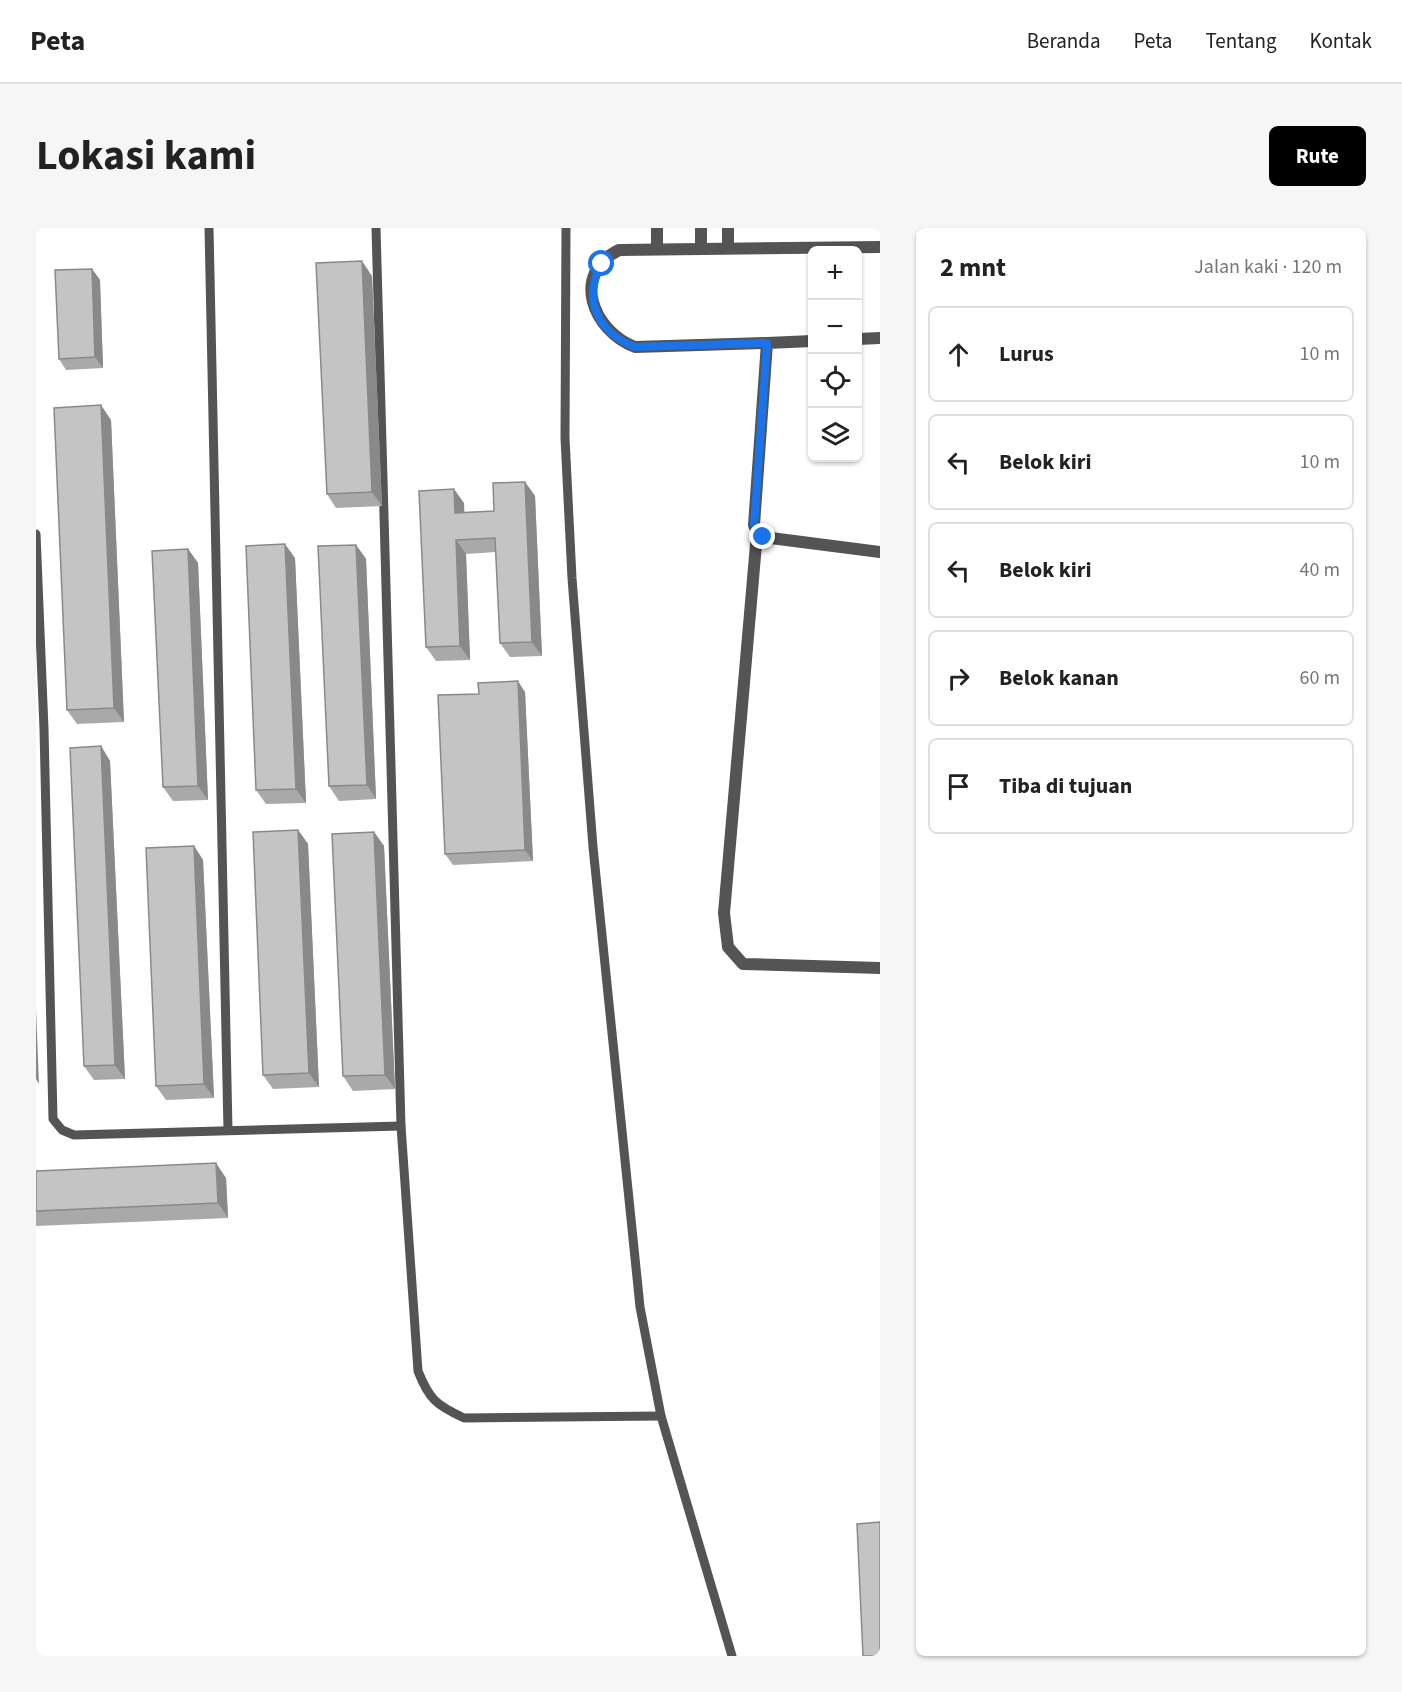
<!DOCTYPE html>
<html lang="id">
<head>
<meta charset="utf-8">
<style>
  body { margin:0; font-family:"Source Sans 3",sans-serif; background:#f6f6f6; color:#222 }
  .controls { position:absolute; right:18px; top:18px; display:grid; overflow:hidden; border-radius:9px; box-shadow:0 2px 4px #0004 }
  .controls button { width:54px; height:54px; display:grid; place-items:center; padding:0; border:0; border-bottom:2px solid #e0e0e0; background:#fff; color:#222; font:30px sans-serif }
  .stop { position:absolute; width:18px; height:18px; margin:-14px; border:4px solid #1a73e8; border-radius:50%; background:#fff }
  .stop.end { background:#1a73e8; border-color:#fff; box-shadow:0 2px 6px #0008 }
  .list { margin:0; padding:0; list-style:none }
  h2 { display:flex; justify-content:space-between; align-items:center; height:78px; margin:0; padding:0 24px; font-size:26px }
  h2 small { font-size:20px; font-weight:400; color:#767676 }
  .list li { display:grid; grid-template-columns:39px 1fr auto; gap:18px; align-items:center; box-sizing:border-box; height:96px; margin:0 12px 12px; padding:0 12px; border:2px solid #e0e0e0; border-radius:9px }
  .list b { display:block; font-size:22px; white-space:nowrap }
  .list em { font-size:20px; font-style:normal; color:#767676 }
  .icon { flex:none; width:33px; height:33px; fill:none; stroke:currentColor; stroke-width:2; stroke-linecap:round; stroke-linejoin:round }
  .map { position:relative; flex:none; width:844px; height:1428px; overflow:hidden; border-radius:9px }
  header { display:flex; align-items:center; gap:36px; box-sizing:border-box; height:84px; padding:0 30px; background:#fff; border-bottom:2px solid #e0e0e0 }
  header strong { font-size:28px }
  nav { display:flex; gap:33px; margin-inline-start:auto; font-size:21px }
  .intro { display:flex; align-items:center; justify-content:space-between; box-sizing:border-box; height:144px; padding:0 36px }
  h1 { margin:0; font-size:42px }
  .button { padding:15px 27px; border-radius:9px; background:#000; color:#fff; font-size:21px; font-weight:700 }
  main { display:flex; gap:36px; padding:0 36px }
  aside { flex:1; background:#fff; border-radius:9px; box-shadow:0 2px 4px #0004 }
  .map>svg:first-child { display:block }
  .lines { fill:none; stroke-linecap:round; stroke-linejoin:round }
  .lane { stroke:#545454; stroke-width:9 }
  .street { stroke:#545454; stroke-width:12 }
  .wall { fill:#a9a9a9 }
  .shaded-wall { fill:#898989 }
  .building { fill:#c4c4c4; stroke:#898989; stroke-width:1.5 }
  .route { stroke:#1a73e8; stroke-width:8 }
</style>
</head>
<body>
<header>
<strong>Peta</strong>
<nav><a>Beranda</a><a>Peta</a><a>Tentang</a><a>Kontak</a></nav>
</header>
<div class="intro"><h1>Lokasi kami</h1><a class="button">Rute</a></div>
<main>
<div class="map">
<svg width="844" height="1428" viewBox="0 0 844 1428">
  <rect width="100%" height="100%" fill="#fff"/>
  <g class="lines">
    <g class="lane">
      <polyline points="173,0 192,902"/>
      <path d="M 340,0 L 365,898 L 382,1143 C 393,1171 400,1177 428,1190 L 625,1188"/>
      <polyline points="530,0 529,210 536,350 557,619 604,1079 625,1188 696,1428"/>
      <polyline points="0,306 8,501 17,891 26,902 38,907 365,898"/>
    </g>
    <g class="street">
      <polyline points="665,0 665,20"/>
      <polyline points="692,0 692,20"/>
      <polyline points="621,21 621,0"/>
      <polyline points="822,111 844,110"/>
      <polyline points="776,113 731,115 718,297 721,305 727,309 844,324"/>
      <path d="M 731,115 L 599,119 C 557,103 534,46 583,22 L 844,19"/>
      <polyline points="721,305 688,685 692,719 707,736 844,740"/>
    </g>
  </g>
  <g class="wall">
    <polygon points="56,41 64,52 67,140 30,142 23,131"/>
    <polygon points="336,48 346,278 300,280 291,266"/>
    <polygon points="75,192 88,494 41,496 31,482"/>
    <polygon points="489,254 499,268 506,428 474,429 464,415 460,324 430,326 434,432 400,433 390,419 428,275 428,284 458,283"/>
    <polygon points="320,317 330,331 340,571 303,573 293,558"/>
    <polygon points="152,321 162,335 172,572 137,573 127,559"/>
    <polygon points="259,330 270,575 230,576 220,562"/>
    <polygon points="489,464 497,633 417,637 409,626 443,466"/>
    <polygon points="65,518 74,533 89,851 58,852 48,838"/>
    <polygon points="262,602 272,616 283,859 237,861 227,847"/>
    <polygon points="338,604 348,618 359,861 317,863 307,848"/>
    <polygon points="158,618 167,632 178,870 130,872 120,858"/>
    <polygon points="0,943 190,950 192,990 0,998"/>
  </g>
  <g class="shaded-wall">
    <polygon points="326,33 336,48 346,278 336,264"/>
    <polygon points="56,41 64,52 67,140 59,129"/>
    <polygon points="65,177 75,192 88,494 78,480"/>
    <polygon points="489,254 499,268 506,428 496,414"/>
    <polygon points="418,261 428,275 429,299 419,285"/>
    <polygon points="420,312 430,326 434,432 424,418"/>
    <polygon points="249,316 259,330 270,575 260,561"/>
    <polygon points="320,317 330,331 340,571 331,557"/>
    <polygon points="152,321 162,335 172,572 162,558"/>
    <polygon points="482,453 489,464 497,633 489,622"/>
    <polygon points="65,518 74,533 89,851 79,837"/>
    <polygon points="262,602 272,616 283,859 273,845"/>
    <polygon points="338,604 348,618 359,861 349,847"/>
    <polygon points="158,618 167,632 178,870 168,856"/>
    <polygon points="0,780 3,856 0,851"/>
    <polygon points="180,935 190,950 192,990 182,975"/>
  </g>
  <g class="building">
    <polygon points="326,33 336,264 291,266 280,35"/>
    <polygon points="56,41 59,129 23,131 19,42"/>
    <polygon points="65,177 78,480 31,482 18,180"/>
    <polygon points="489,254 496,414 464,415 459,310 420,312 424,418 390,419 383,263 418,261 419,285 458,283 457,255"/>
    <polygon points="249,316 260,561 220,562 210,318"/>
    <polygon points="320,317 331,557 293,558 282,318"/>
    <polygon points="152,321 162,558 127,559 116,323"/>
    <polygon points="482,453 489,622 409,626 402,467 443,466 442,455"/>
    <polygon points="65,518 79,837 48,838 34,520"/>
    <polygon points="262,602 273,845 227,847 217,604"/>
    <polygon points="338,604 349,847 307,848 296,606"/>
    <polygon points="158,618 168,856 120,858 110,620"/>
    <polygon points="180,935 182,975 0,983 0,943"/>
    <polygon points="844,1294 844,1428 827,1428 821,1296"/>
  </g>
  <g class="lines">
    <path class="route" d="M 566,36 C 545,72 563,105 599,119 L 731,115 L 718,297 L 721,305 L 727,309"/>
  </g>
</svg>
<div class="controls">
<button>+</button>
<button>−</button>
<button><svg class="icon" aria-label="locate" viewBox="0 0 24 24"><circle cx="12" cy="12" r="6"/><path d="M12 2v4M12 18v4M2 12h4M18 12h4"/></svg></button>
<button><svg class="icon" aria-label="layers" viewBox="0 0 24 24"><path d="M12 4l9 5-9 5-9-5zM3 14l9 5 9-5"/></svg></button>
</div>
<div class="stop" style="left:566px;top:36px"></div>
<div class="stop end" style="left:727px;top:309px"></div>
</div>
<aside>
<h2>2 mnt<small>Jalan kaki · 120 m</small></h2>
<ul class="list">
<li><svg class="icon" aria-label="ahead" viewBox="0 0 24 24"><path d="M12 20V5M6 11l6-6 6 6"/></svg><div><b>Lurus</b></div><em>10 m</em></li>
<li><svg class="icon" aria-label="left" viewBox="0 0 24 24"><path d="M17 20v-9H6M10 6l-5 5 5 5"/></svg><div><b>Belok kiri</b></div><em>10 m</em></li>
<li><svg class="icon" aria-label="left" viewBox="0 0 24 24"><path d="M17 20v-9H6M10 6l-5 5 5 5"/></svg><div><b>Belok kiri</b></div><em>40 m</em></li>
<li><svg class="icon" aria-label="right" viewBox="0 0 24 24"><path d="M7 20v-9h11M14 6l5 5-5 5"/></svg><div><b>Belok kanan</b></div><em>60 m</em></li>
<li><svg class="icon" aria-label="arrive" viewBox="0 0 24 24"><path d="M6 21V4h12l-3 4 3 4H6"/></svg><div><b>Tiba di tujuan</b></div></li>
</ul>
</aside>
</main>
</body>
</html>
